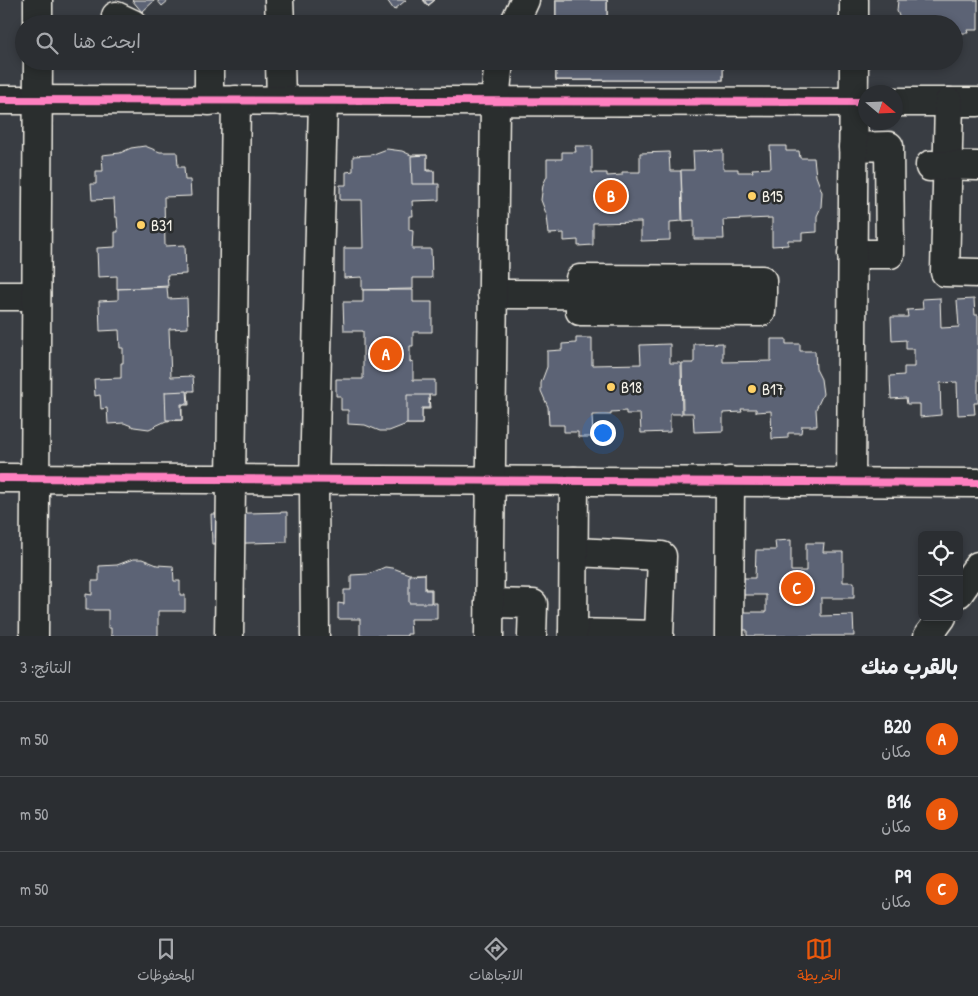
<!DOCTYPE html>
<html lang="ar">
<head>
<meta charset="utf-8">
<style>
  body { margin:0; font-family:"Patrick Hand","Playpen Sans Arabic",sans-serif; background:#33363a; color:#f1f3f6; direction:rtl }
  .controls { position:absolute; right:15px; bottom:15px; display:grid; overflow:hidden; border-radius:8px; box-shadow:0 2px 8px #0003 }
  .controls button { width:45px; height:45px; display:grid; place-items:center; padding:0; border:0; border-bottom:1px solid #474a4d; background:#2b2e32; color:#f1f3f6; font:25px sans-serif }
  .compass { position:absolute; left:858px; top:85px; width:45px; height:45px; border-radius:50%; background:#2b2e32; box-shadow:0 2px 8px #0003; rotate:109deg }
  .you { position:absolute; left:602px; top:432px; width:18px; height:18px; margin:-12px; border:4px solid #fff; border-radius:50%; background:#1a73e8; box-shadow:0 0 0 8px #1a73e833 }
  .badge { display:grid; place-items:center; width:32px; height:32px; border-radius:50%; background:#ea580c; color:#fff; font-size:16px; font-weight:700 }
  .pin { position:absolute; translate:-50% -50%; border:2px solid #fff; box-shadow:0 1px 5px #0006 }
  .list { margin:0; padding:0; list-style:none }
  h2 { display:flex; justify-content:space-between; align-items:center; height:65px; margin:0; padding:0 20px; font-size:21px }
  h2 small { font-size:16px; font-weight:400; color:#a6a8ac }
  .list li { display:grid; grid-template-columns:32px 1fr auto; gap:15px; align-items:center; box-sizing:border-box; height:75px; padding:0 20px; border-top:1px solid #474a4d }
  .list b { display:block; font-size:19px; white-space:nowrap }
  .list p { margin:0; font-size:16px; white-space:nowrap; color:#a6a8ac }
  .list em { font-size:16px; font-style:normal; color:#a6a8ac }
  .icon { flex:none; width:28px; height:28px; fill:none; stroke:currentColor; stroke-width:2; stroke-linecap:round; stroke-linejoin:round }
  .map { position:relative; flex:none; width:978px; height:636px; overflow:hidden; direction:ltr }
  .search { position:absolute; background:#2b2e32; box-shadow:0 2px 8px #0003; left:15px; right:15px; top:15px; height:55px; display:flex; align-items:center; gap:12px; box-sizing:border-box; padding:0 18px; border-radius:28px; color:#a6a8ac; font-size:19px }
  .sheet { height:290px; background:#2b2e32 }
  nav { display:flex; justify-content:space-around; align-items:center; box-sizing:border-box; height:70px; border-top:1px solid #474a4d; background:#2b2e32; font-size:14px; color:#a6a8ac }
  nav a { display:grid; justify-items:center; gap:2px }
  nav .on { color:#ea580c }
  .map>svg:first-child { display:block }
  .building { fill:#5b6374; stroke:#f4f1e8 }
  .lines { fill:none; stroke-linecap:round; stroke-linejoin:round }
  .street-casing { stroke:#f4f1e8; stroke-width:31 }
  .street { stroke:#2a2d2e; stroke-width:28 }
  .cycleway-casing { stroke:#2a2d2e; stroke-width:11 }
  .cycleway { stroke:#ff80c0; stroke-width:8 }
  .poi-dot { fill:#ffd166; stroke:#2a2d2e; stroke-width:2 }
  .labels { text-anchor:middle; stroke-width:5; stroke-linejoin:round; paint-order:stroke }
  .poi-label { font-size:16px; fill:#f4f1e8; stroke:#2a2d2e; text-anchor:start }
</style>
</head>
<body>
<div class="map">
<svg width="978" height="636" viewBox="0 0 978 636">
  <rect width="100%" height="100%" fill="#393d43"/>
  <filter id="ink" filterUnits="userSpaceOnUse"><feTurbulence type="fractalNoise" baseFrequency=".02" numOctaves="2"/><feDisplacementMap in="SourceGraphic" scale="10" xChannelSelector="R" yChannelSelector="G"/><feConvolveMatrix kernelMatrix="1 2 1 2 8 2 1 2 1" color-interpolation-filters="sRGB"/></filter>
  <g filter="url(#ink)">
    <g class="building">
      <polygon points="132,0 155,0 142,12"/>
      <polygon points="157,0 169,0 162,6"/>
      <polygon points="387,0 406,0 394,10"/>
      <polygon points="423,0 435,0 428,6"/>
      <polygon points="424,0 435,0 428,5"/>
      <rect x="556" y="0" width="51" height="24"/>
      <rect x="556" y="0" width="51" height="24"/>
      <rect x="556" y="0" width="51" height="24"/>
      <polygon points="898,0 978,0 978,30 967,30 968,33 954,33 954,24 902,24 897,11"/>
      <rect x="556" y="61" width="50" height="19"/>
      <rect x="556" y="61" width="167" height="19"/>
      <rect x="556" y="61" width="167" height="19"/>
      <polygon points="145,146 160,152 177,152 178,167 184,167 185,180 190,180 191,196 164,197 165,246 185,245 186,274 167,275 168,286 117,289 117,276 98,277 97,248 115,247 115,232 118,232 117,217 115,217 114,199 92,200 91,184 96,184 96,171 103,171 102,155 120,153 131,148"/>
      <polygon points="575,146 592,146 592,173 607,173 607,176 622,175 622,172 640,172 640,153 669,152 670,171 681,171 682,221 670,222 670,240 641,241 641,222 593,223 593,245 578,246 578,240 564,241 564,233 549,234 547,216 541,200 543,185 547,176 547,159 562,159 562,152 576,152"/>
      <polygon points="770,146 786,146 786,151 799,151 800,158 814,158 816,176 822,192 821,207 817,216 817,232 802,233 802,240 788,240 788,245 772,246 772,218 723,220 724,239 694,239 694,220 683,221 681,170 694,170 693,151 723,150 723,169 738,169 738,172 753,172 752,169 771,168"/>
      <polygon points="387,149 402,151 411,155 427,155 427,170 434,170 434,184 439,184 439,200 412,201 413,216 409,216 409,230 413,231 412,249 431,249 432,278 413,278 413,289 362,290 362,277 344,278 344,248 363,248 362,200 340,200 340,185 346,185 346,172 353,171 353,156 371,155"/>
      <polygon points="427,155 427,171 434,171 434,184 412,184 411,156"/>
      <polygon points="167,287 168,299 187,298 188,328 169,329 171,377 193,376 194,391 188,391 189,405 182,405 182,420 166,421 149,429 134,427 124,423 108,424 107,408 101,409 100,395 95,396 94,379 121,378 121,363 123,363 123,348 120,348 119,330 100,331 99,301 118,300 118,289"/>
      <polygon points="363,290 413,290 413,302 432,302 432,332 413,332 413,346 410,346 410,362 413,361 413,380 435,380 435,395 429,395 430,409 422,409 422,424 407,424 389,431 380,431 365,425 348,424 348,410 341,410 341,396 336,396 336,379 363,379 363,331 344,331 343,302 363,302"/>
      <polygon points="940,298 941,328 959,327 957,300 974,299 975,315 978,315 978,403 974,403 975,414 958,415 957,382 940,383 941,415 920,417 920,404 907,404 906,398 891,399 890,376 904,375 904,367 914,367 914,349 906,349 906,340 892,341 891,317 908,317 907,310 923,309 922,299"/>
      <polygon points="576,338 592,338 592,365 641,364 640,345 670,344 670,363 681,363 682,414 670,414 670,432 641,433 640,414 626,414 626,411 611,412 611,415 592,415 593,437 578,437 578,432 564,432 564,425 549,425 548,407 541,391 541,383 547,367 547,351 562,350 562,344 576,343"/>
      <polygon points="771,339 786,339 786,344 800,344 800,351 815,351 816,369 821,379 823,394 816,409 817,426 802,426 801,433 788,433 788,438 772,439 771,411 756,412 756,409 741,409 742,412 723,413 723,431 694,432 693,413 683,413 682,363 694,363 694,344 723,343 723,362 771,361"/>
      <polygon points="187,391 188,404 181,404 182,420 166,420 165,392"/>
      <polygon points="407,395 429,395 429,408 422,408 422,424 407,424"/>
      <polygon points="287,512 287,542 212,544 211,514"/>
      <polygon points="791,540 791,571 806,571 806,543 824,543 823,552 843,552 843,582 854,582 854,598 821,598 821,616 853,615 854,636 747,636 747,630 737,630 737,612 766,612 766,595 740,595 739,578 755,578 756,550 776,550 775,541"/>
      <polygon points="133,559 142,559 157,565 173,566 174,581 180,581 180,595 185,595 185,611 158,611 158,636 111,636 111,628 108,628 108,610 86,610 86,594 92,595 92,581 99,581 99,566 117,565"/>
      <polygon points="385,567 393,568 409,574 425,574 425,589 432,589 432,603 437,603 437,619 410,619 411,634 407,634 407,636 360,636 360,619 338,619 338,603 344,604 344,590 351,590 351,575 369,574"/>
      <polygon points="425,574 425,590 431,590 431,603 409,603 409,575"/>
    </g>
    <g class="lines">
      <g class="street-casing">
        <g id="street">
          <polyline points="279,0 280,24"/>
          <polyline points="116,16 133,24"/>
          <polyline points="38,24 38,0"/>
          <polyline points="514,24 525,0"/>
          <polyline points="854,24 854,0"/>
          <polyline points="280,61 281,101"/>
          <polyline points="0,100 866,102"/>
          <polyline points="209,101 209,61"/>
          <polyline points="896,102 978,102"/>
          <polyline points="949,102 945,272 978,273"/>
          <polyline points="930,167 930,165 978,166"/>
          <polyline points="852,254 890,254 889,146 853,147"/>
          <polyline points="492,294 762,295 761,312 580,311 580,279 762,280 762,295"/>
          <polyline points="0,296 36,296"/>
          <polyline points="0,478 978,483"/>
          <polyline points="851,482 854,61"/>
          <polyline points="959,593 978,566"/>
          <polyline points="489,603 533,604 532,636"/>
          <polyline points="573,633 659,635 662,556 574,552"/>
          <polyline points="34,636 38,61"/>
          <polyline points="229,636 236,100"/>
          <polyline points="315,636 314,480 323,101"/>
          <polyline points="489,636 495,101 499,61"/>
          <polyline points="573,636 574,481"/>
          <polyline points="729,636 730,481"/>
          <polyline points="928,636 942,617"/>
        </g>
      </g>
      <use href="#street" class="street"/>
      <g class="cycleway-casing">
        <g id="cycleway">
          <polyline points="0,100 866,102"/>
          <polyline points="0,478 978,483"/>
        </g>
      </g>
      <use href="#cycleway" class="cycleway"/>
    </g>
  </g>
  <g class="poi-dot">
    <circle cx="752" cy="196" r="5"/>
    <circle cx="141" cy="225" r="5"/>
    <circle cx="611" cy="387" r="5"/>
    <circle cx="752" cy="389" r="5"/>
  </g>
  <g class="labels">
    <g class="poi-label">
      <text x="762" y="202">B15</text>
      <text x="151" y="231">B31</text>
      <text x="621" y="393">B18</text>
      <text x="762" y="395">B17</text>
    </g>
  </g>
</svg>
<div class="controls">
<button><svg class="icon" aria-label="locate" viewBox="0 0 24 24"><circle cx="12" cy="12" r="6"/><path d="M12 2v4M12 18v4M2 12h4M18 12h4"/></svg></button>
<button><svg class="icon" aria-label="layers" viewBox="0 0 24 24"><path d="M12 4l9 5-9 5-9-5zM3 14l9 5 9-5"/></svg></button>
</div>
<svg class="compass" viewBox="-18 -18 36 36"><path d="M0-13l5 13h-10z" fill="#e53935"/><path d="M0 13l5-13h-10z" fill="#a6a8ac"/></svg>
<div class="you"></div>
<div class="pin badge" style="left:386px;top:354px">A</div>
<div class="pin badge" style="left:611px;top:196px">B</div>
<div class="pin badge" style="left:797px;top:588px">C</div>
<div class="search"><svg class="icon" aria-label="search" viewBox="0 0 24 24"><circle cx="10" cy="10" r="6"/><path d="M15 15l6 6"/></svg>ابحث هنا</div>
</div>
<section class="sheet">
<h2>بالقرب منك<small>النتائج: 3</small></h2>
<ul class="list">
<li><span class="badge">A</span><div><b>B20</b><p>مكان</p></div><em>50 m</em></li>
<li><span class="badge">B</span><div><b>B16</b><p>مكان</p></div><em>50 m</em></li>
<li><span class="badge">C</span><div><b>P9</b><p>مكان</p></div><em>50 m</em></li>
</ul>
</section>
<nav>
<a class="on"><svg class="icon" aria-label="map" viewBox="0 0 24 24"><path d="M3 6l6-2 6 2 6-2v14l-6 2-6-2-6 2zM9 4v14M15 6v14"/></svg>الخريطة</a>
<a><svg class="icon" aria-label="directions" viewBox="0 0 24 24"><path d="M12 3l9 9-9 9-9-9zM9 14v-3h6M13 9l2 2-2 2"/></svg>الاتجاهات</a>
<a><svg class="icon" aria-label="saved" viewBox="0 0 24 24"><path d="M7 4h10v16l-5-4-5 4z"/></svg>المحفوظات</a>
</nav>
</body>
</html>
